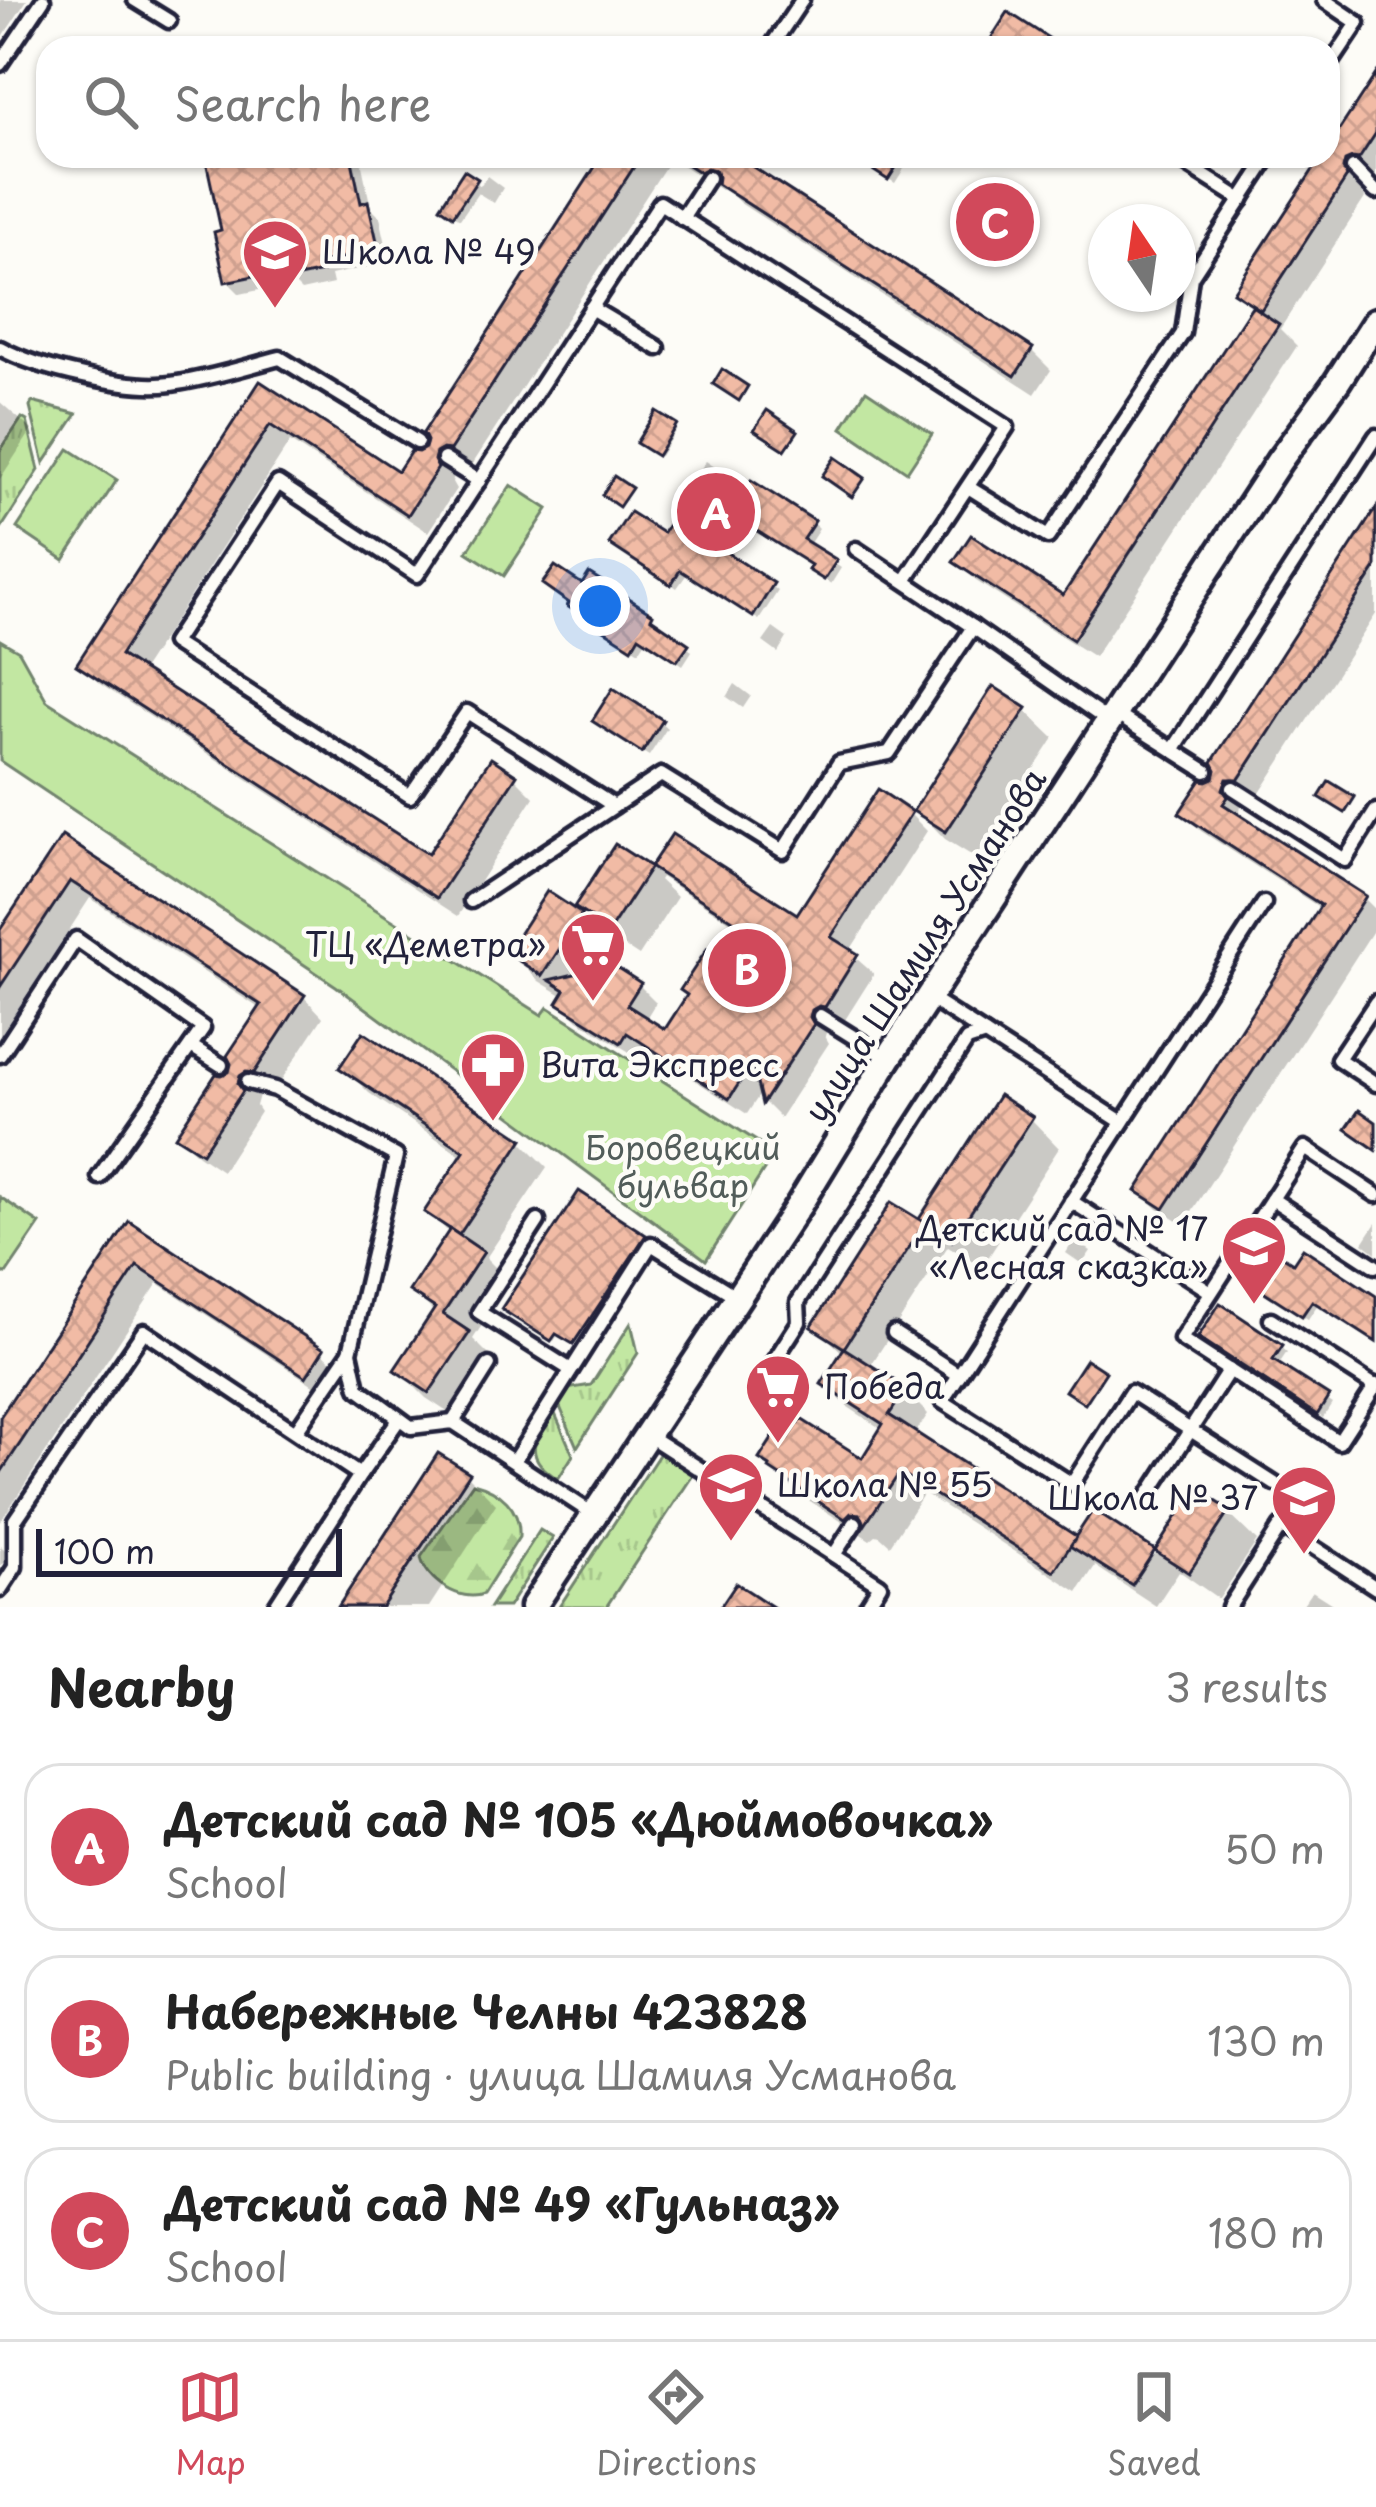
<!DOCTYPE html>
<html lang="en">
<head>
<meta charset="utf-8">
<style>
  body { margin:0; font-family:"Playpen Sans",sans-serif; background:#f6f6f6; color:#222 }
  .compass { position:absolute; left:1088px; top:204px; width:108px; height:108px; border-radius:50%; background:#fff; box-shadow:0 3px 9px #0004; rotate:347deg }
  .scale { position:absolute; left:36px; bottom:30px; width:306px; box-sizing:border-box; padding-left:12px; border:6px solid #22223b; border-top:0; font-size:33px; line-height:42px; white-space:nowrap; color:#22223b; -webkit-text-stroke:9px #fdfcf7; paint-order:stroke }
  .you { position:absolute; left:600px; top:606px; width:42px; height:42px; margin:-30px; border:9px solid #fff; border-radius:50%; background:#1a73e8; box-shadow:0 0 0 18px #1a73e833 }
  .badge { display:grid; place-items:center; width:78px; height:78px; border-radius:50%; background:#d1495b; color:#fff; font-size:39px; font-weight:700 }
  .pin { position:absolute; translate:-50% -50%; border:6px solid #fff; box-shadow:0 3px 12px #0006 }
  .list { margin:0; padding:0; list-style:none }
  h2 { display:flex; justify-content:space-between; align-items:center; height:156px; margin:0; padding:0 48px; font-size:51px }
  h2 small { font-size:39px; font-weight:400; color:#767676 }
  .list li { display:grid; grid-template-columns:78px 1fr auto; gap:36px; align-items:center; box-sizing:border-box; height:168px; margin:0 24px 24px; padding:0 24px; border:3px solid #e0e0e0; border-radius:36px }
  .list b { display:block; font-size:45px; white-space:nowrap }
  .list p { margin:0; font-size:39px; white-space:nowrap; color:#767676 }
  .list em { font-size:39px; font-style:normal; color:#767676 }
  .icon { flex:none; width:66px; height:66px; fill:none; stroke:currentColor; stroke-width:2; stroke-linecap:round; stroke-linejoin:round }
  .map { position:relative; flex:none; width:1376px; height:1607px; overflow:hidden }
  .search { position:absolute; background:#fff; box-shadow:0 3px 9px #0004; left:36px; right:36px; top:36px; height:132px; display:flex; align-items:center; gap:30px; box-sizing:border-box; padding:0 42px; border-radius:36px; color:#767676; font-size:45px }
  .sheet { height:732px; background:#fff }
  nav { display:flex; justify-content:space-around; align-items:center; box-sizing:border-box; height:168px; border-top:3px solid #e0e0e0; background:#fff; font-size:33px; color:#767676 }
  nav a { display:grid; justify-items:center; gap:6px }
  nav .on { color:#d1495b }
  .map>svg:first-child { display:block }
  .grass { fill:url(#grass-tufts); stroke:#72846e; stroke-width:3 }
  .forest { fill:url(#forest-firs); stroke:#72846e; stroke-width:3 }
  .park { fill:#c2e7a2; stroke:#72846e; stroke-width:3 }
  .shadow { fill:#0003; fill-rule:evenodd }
  .building { fill:url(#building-cross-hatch); stroke:#22223b; stroke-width:3 }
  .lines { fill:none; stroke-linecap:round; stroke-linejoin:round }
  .lane-casing { stroke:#22223b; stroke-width:21 }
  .street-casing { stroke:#22223b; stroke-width:33 }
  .lane { stroke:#fdfcf7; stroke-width:12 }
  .street { stroke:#fdfcf7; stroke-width:24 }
  .labels { text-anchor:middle; stroke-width:9; stroke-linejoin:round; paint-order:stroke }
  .poi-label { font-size:33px; fill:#22223b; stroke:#fdfcf7; text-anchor:start }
  .street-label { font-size:33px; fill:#22223b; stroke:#fdfcf7 }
  .park-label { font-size:33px; fill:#525d5a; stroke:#fdfcf7 }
</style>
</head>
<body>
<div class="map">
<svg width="1376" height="1607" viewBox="0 0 1376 1607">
  <defs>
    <pattern id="grass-tufts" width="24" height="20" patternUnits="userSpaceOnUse" patternTransform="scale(3)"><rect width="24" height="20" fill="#c2e7a2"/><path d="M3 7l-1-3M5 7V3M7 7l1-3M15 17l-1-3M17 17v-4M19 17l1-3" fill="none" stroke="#a6c68c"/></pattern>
    <pattern id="forest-firs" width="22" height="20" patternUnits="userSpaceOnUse" patternTransform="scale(3)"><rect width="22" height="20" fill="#c2e7a2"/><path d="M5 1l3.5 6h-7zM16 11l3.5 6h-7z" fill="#a6c68c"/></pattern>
    <pattern id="building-cross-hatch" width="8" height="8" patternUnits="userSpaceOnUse" patternTransform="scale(3)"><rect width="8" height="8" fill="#f1bba5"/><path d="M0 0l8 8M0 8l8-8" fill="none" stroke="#cea08f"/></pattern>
  </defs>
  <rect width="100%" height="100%" fill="#fdfcf7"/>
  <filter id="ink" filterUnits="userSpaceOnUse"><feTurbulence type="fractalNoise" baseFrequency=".00833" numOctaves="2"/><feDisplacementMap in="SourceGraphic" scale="24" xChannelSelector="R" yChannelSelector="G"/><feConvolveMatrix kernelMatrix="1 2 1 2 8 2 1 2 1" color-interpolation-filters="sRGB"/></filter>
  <g filter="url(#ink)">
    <g class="grass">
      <polygon points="32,402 77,414 44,463 30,407"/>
      <polygon points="22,418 27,421 39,470 0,530 0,451"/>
      <polygon points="631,1323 638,1353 577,1447 558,1402 566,1389 591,1385"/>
      <path d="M 553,1409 L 573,1455 L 558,1479 C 521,1456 534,1440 553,1409 Z"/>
      <polygon points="662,1450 695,1472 606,1607 559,1607"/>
      <polygon points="540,1530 553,1538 508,1607 490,1607"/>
    </g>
    <path class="forest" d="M 473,1483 C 500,1490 521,1508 519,1537 L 483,1594 C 461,1603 425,1580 421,1557 Z"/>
    <g class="park">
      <polygon points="866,390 932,434 907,472 842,428"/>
      <polygon points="69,449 117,480 64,560 17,528"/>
      <polygon points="511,485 548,509 504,576 467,552"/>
      <polygon points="0,640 19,651 47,701 542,1015 548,1007 775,1153 706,1260 336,986 0,761"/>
      <polygon points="0,1197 40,1224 6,1274 0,1270"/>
    </g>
    <g class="shadow">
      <polygon points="0,0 27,0 0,41"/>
      <polygon points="703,39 717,47 717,48 697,48"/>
      <polygon points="1376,79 1376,177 1364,181 1361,191 1365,198 1280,329 1297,346 1094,657 976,581 957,561 1064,599 1254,308 1237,292"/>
      <polygon points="200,156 360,156 371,208 380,217 390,262 331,275 333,284 301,291 293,283 240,294 227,281 225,232 212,171"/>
      <polygon points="606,156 730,156 1031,350 1051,370 1035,394 740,203 725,188 721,190 671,158 470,468 455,472 452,482 456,489 428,532 290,442 141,672 429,858 515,778 534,797 458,916 100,684 80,665 261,386 399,475 428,450"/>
      <polygon points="852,156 912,156 895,183"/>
      <polygon points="487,176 503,188 494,203 478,193 460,219 449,212 476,181 480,186"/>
      <polygon points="0,402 32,430 0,479"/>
      <polygon points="657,415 677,428 660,456 640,443"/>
      <polygon points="706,461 722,472 713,485 697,474"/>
      <polygon points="1376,516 1376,614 1258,796 1249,795 1241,802 1240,813 1244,818 1243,820 1364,898 1376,910 1376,926 1183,1225 1158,1209 1140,1191 1322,909 1201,831 1183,813 1217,780"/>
      <polygon points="739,519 813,523 819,529 808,546 841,568 831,584 818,575 814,566"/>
      <polygon points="664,537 772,586 778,591 759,620 687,574 677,588 619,549"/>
      <polygon points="582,589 652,617 692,651 683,665 646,640 639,651 577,611"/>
      <polygon points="773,628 787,638 778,653 763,642"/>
      <polygon points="735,684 751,696 743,708 727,697"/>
      <polygon points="1025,710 1054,738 976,858 945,839 917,810"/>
      <polygon points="661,723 667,728 649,756 601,726"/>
      <path d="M 910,814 L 927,831 L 849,952 L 874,974 L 843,1023 L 838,1022 L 828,1026 L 825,1036 L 829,1043 L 780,1118 L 764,1102 L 762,1091 L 747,1114 L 645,1048 L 639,1058 L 578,1020 L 561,1003 L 565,997 L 539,981 L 511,953 L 548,895 L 591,923 L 593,921 L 578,906 L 649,869 L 651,871 L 673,838 L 798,918 ZM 661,877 L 762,942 L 741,975 L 666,1033 L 645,1020 L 656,1002 L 639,985 L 590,974 L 609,945 L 594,930 L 596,928 L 639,956 L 677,897 L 659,880 Z"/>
      <polygon points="62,840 304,997 323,1017 274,1091 267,1090 259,1095 256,1106 260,1112 222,1171 198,1155 179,1136 232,1074 262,1010 90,898 0,1036 0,935"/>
      <polygon points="343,1067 521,1141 547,1167 486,1258 510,1282 473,1339 496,1362 458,1419 426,1398 398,1370 435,1313 413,1291 450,1234 428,1211 464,1157 369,1093"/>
      <polygon points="1031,1119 1059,1148 982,1267 948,1246 869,1368 905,1391 928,1414 914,1435 1077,1540 1155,1555 1196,1492 1228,1513 1257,1541 1219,1599 1179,1571 1156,1606 1095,1566 1078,1592 924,1493 890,1545 880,1536 876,1535 870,1540 796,1492 763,1459 789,1443 862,1462 883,1430 848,1407 824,1384 844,1354 814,1326 892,1206 930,1230 932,1228 922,1219"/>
      <polygon points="580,1195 646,1239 576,1344 559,1333 554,1341 505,1308"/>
      <polygon points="1376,1223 1376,1253 1363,1243"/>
      <polygon points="130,1226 322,1352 342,1371 327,1394 158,1283 0,1522 0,1422"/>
      <polygon points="1074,1240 1091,1251 1082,1264 1066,1253"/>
      <polygon points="1294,1268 1376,1299 1376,1341 1318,1304 1308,1319 1248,1280"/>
      <polygon points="1207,1342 1281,1347 1287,1352 1277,1367 1332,1404 1323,1418"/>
      <polygon points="468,1476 496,1504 429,1607 341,1607"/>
      <polygon points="0,1545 9,1554 0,1567"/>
      <polygon points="1312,1591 1337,1607 1301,1607"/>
    </g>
    <g class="building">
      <polygon points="1008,12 1064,48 985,48"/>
      <polygon points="1376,74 1376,133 1359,159 1352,158 1345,161 1343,169 1347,177 1261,310 1233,292 1322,156 1328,156 1328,147"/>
      <polygon points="205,156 351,156 361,203 368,201 379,250 320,263 322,272 285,280 283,270 225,282 214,232 221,230"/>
      <polygon points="602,156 641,156 450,450 443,449 436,453 434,460 438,468 408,515 270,425 120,655 428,854 491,758 517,775 437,898 76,665 260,381 398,471 411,451 418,452 425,448 427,441 423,433"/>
      <polygon points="674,156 736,156 1033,348 1015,376 717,184 718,177 715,170 707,168 699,172"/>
      <polygon points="851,156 903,156 888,180"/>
      <polygon points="464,170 478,179 453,216 440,207"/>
      <polygon points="1252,306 1279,324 1073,640 953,562 971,535 1063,595"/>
      <polygon points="722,369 748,386 739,401 713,384"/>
      <polygon points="767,410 798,431 785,450 754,430"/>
      <polygon points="656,411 677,424 657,456 636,443"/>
      <polygon points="835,457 865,478 852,497 822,476"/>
      <polygon points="614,476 632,488 619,507 602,495"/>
      <polygon points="751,480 815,521 803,539 837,560 824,580 808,570 811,565 730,514"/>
      <polygon points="1376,508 1376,568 1239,779 1227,779 1223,789 1228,797 1223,804 1366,896 1164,1209 1136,1191 1321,905 1179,813 1201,780 1207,781 1214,778 1216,770 1212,762"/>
      <polygon points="630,512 663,533 673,518 774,583 753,617 680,570 671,585 609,544"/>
      <polygon points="555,566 582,584 589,573 653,614 651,618 689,644 677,661 639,636 632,648 567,606 569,603 542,584"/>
      <polygon points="993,686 1027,708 946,832 913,811"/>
      <polygon points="613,688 663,720 642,753 592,721"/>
      <polygon points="1329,781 1355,797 1345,813 1319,797"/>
      <polygon points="878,789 912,812 831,937 858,954 825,1007 819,1006 812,1010 810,1017 814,1024 762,1104 752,1063 729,1099 627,1033 621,1043 557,1003 565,990 549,980 613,965 641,983 627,1005 665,1029 687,995 680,990 707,949 740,970 761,938 650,867 672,834 797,914"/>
      <polygon points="62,836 305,995 254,1073 246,1072 240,1076 238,1084 243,1091 202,1153 175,1136 216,1074 222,1075 229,1072 231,1064 227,1056 261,1005 70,881 0,987 0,930"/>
      <polygon points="615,844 651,867 610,930 574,907"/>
      <polygon points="547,891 582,914 542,976 507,953"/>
      <polygon points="363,1032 523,1139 459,1235 424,1212 464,1151 339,1068"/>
      <polygon points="999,1095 1033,1117 952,1241 919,1219"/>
      <polygon points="1359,1110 1376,1122 1376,1150 1346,1129"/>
      <polygon points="579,1191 646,1235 573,1344 556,1334 551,1341 501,1309"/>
      <polygon points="891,1202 925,1223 844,1348 907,1388 889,1415 1076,1536 1093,1510 1155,1550 1132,1585 1070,1546 1076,1537 1054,1571 900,1472 865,1525 860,1514 851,1513 845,1519 769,1469 770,1466 759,1459 777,1431 788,1439 801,1419 862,1458 883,1424 821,1384 844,1348 811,1327"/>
      <polygon points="129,1221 324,1349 306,1377 137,1266 0,1474 0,1417"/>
      <polygon points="450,1229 484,1252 443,1314 470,1332 429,1393 394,1370 435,1308 409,1291"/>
      <polygon points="1259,1242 1293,1263 1303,1248 1376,1296 1376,1342 1312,1301 1302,1316 1238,1275"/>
      <polygon points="1220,1303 1283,1345 1273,1360 1329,1396 1317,1415 1198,1337"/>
      <polygon points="1086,1359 1106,1372 1085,1404 1065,1391"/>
      <polygon points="438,1453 470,1473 382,1607 338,1607"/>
      <polygon points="1195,1488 1230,1510 1189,1573 1155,1551"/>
      <polygon points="736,1583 773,1607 720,1607"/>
    </g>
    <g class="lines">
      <g class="lane-casing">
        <g id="lane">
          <polyline points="135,0 169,21"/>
          <polyline points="1324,0 1358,23 1328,68"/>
          <polyline points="770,48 802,0"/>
          <polyline points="0,64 43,0"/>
          <polyline points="1173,156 1242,200"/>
          <polyline points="1353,168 1376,192"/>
          <polyline points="682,218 708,178"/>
          <polyline points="591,308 658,348"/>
          <path d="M 0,348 C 38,369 129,390 171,384 C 208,379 245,367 280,358 L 417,442"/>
          <polyline points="444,459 479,481"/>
          <polyline points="968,487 1048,537 1183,333 1191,277 1270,156"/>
          <polyline points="856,549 973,627"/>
          <polyline points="1114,713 1206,771"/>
          <polyline points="1173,750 1376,436"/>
          <polyline points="1233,788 1345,860 1376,811"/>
          <polyline points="614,806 467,712 410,796 173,643 278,483 417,575 660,203 1007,427 905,581"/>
          <polyline points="471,901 661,775 783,851 839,763 889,753 973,627 1108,721"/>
          <polyline points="929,998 1122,1122"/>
          <polyline points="1376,1002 1338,1059 1376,1084"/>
          <polyline points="820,1016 887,1058"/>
          <polyline points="191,1046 221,1065"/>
          <polyline points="0,1055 76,939 203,1028 99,1177"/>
          <polyline points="248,1082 275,1089 396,1156 350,1352 358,1388 411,1427 453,1422 593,1514"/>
          <polyline points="1376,1195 1305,1148 1181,1339 1339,1442 1376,1385"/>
          <polyline points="1272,1199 1375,1266"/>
          <polyline points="1071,1201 1211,1292"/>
          <polyline points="538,1221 479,1312 571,1370"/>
          <polyline points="1271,1319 1375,1386"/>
          <polyline points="894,1333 959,1375 942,1401 1072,1484 1131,1392 1275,1484"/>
          <polyline points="772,1364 799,1322 798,1302 967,1040 985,1034"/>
          <polyline points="959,1375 1264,903"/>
          <polyline points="453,1422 489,1365"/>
          <polyline points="296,1431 350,1352"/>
          <polyline points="646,1434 880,1585 866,1607"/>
          <polyline points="514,1461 651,1244 737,1297"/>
          <polyline points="1146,1499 1229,1370"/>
          <polyline points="834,1555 855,1523"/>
          <polyline points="0,1590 15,1567 15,1520 144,1331 360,1475"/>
          <polyline points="275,1607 360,1475 399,1419"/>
          <polyline points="1229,1607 1281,1526 1376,1588"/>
        </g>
      </g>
      <g class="street-casing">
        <polyline id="street" points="533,1607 799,1205 888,1059 1279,461 1337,382 1376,321"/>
      </g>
      <use href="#lane" class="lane"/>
      <use href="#street" class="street"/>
    </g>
  </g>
  <defs>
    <g id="school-pin" transform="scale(3.45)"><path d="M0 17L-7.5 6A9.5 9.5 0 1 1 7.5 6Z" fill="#d1495b" stroke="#fdfcf7"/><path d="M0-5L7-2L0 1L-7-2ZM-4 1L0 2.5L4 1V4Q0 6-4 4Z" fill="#fff"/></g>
    <g id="supermarket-pin" transform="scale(3.45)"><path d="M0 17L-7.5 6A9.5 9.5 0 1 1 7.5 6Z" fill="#d1495b" stroke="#fdfcf7"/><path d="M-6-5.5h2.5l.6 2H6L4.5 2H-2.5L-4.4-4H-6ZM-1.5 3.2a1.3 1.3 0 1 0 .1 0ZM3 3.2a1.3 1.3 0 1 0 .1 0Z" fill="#fff"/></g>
    <g id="pharmacy-pin" transform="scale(3.45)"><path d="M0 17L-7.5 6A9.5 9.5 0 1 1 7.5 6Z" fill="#d1495b" stroke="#fdfcf7"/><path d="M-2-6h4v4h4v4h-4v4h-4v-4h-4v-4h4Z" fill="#fff"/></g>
  </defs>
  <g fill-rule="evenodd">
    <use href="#school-pin" x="275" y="252"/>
    <use href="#supermarket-pin" x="593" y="945"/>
    <use href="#pharmacy-pin" x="493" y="1065"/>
    <use href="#school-pin" x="1254" y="1248"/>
    <use href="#supermarket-pin" x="778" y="1387"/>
    <use href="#school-pin" x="731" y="1485"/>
    <use href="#school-pin" x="1304" y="1498"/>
  </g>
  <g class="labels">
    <g class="poi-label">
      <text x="322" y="264">Школа № 49</text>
      <text x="546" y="957" text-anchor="end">ТЦ «Деметра»</text>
      <text x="540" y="1077">Вита Экспресс</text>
      <text x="1208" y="1241" text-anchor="end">Детский сад № 17<tspan x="1208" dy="38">«Лесная сказка»</tspan></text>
      <text x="824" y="1399">Победа</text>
      <text x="777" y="1497">Школа № 55</text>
      <text x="1258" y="1510" text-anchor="end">Школа № 37</text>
    </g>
    <g class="street-label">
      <text transform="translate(925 945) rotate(-57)" y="12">улица Шамиля Усманова</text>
    </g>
    <g class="park-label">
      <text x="683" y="1160">Боровецкий<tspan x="683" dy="38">бульвар</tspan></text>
    </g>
  </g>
</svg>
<svg class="compass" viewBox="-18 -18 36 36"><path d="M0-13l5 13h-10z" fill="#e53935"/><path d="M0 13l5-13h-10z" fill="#767676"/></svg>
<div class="scale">100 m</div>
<div class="you"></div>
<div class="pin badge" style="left:716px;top:512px">A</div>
<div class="pin badge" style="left:747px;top:968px">B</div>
<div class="pin badge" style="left:995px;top:222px">C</div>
<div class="search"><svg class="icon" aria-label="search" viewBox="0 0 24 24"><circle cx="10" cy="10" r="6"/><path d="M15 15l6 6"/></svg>Search here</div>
</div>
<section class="sheet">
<h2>Nearby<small>3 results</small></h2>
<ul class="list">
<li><span class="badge">A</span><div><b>Детский сад № 105 «Дюймовочка»</b><p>School</p></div><em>50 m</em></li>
<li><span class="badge">B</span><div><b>Набережные Челны 423828</b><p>Public building · улица Шамиля Усманова</p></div><em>130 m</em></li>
<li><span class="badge">C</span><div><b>Детский сад № 49 «Гульназ»</b><p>School</p></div><em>180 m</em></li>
</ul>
</section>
<nav>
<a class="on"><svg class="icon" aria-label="map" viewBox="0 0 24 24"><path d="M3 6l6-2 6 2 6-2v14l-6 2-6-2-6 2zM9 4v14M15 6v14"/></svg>Map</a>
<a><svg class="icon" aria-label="directions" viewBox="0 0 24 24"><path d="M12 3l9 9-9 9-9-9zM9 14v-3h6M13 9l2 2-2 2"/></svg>Directions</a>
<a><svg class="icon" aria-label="saved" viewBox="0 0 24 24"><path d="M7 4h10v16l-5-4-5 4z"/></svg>Saved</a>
</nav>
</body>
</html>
